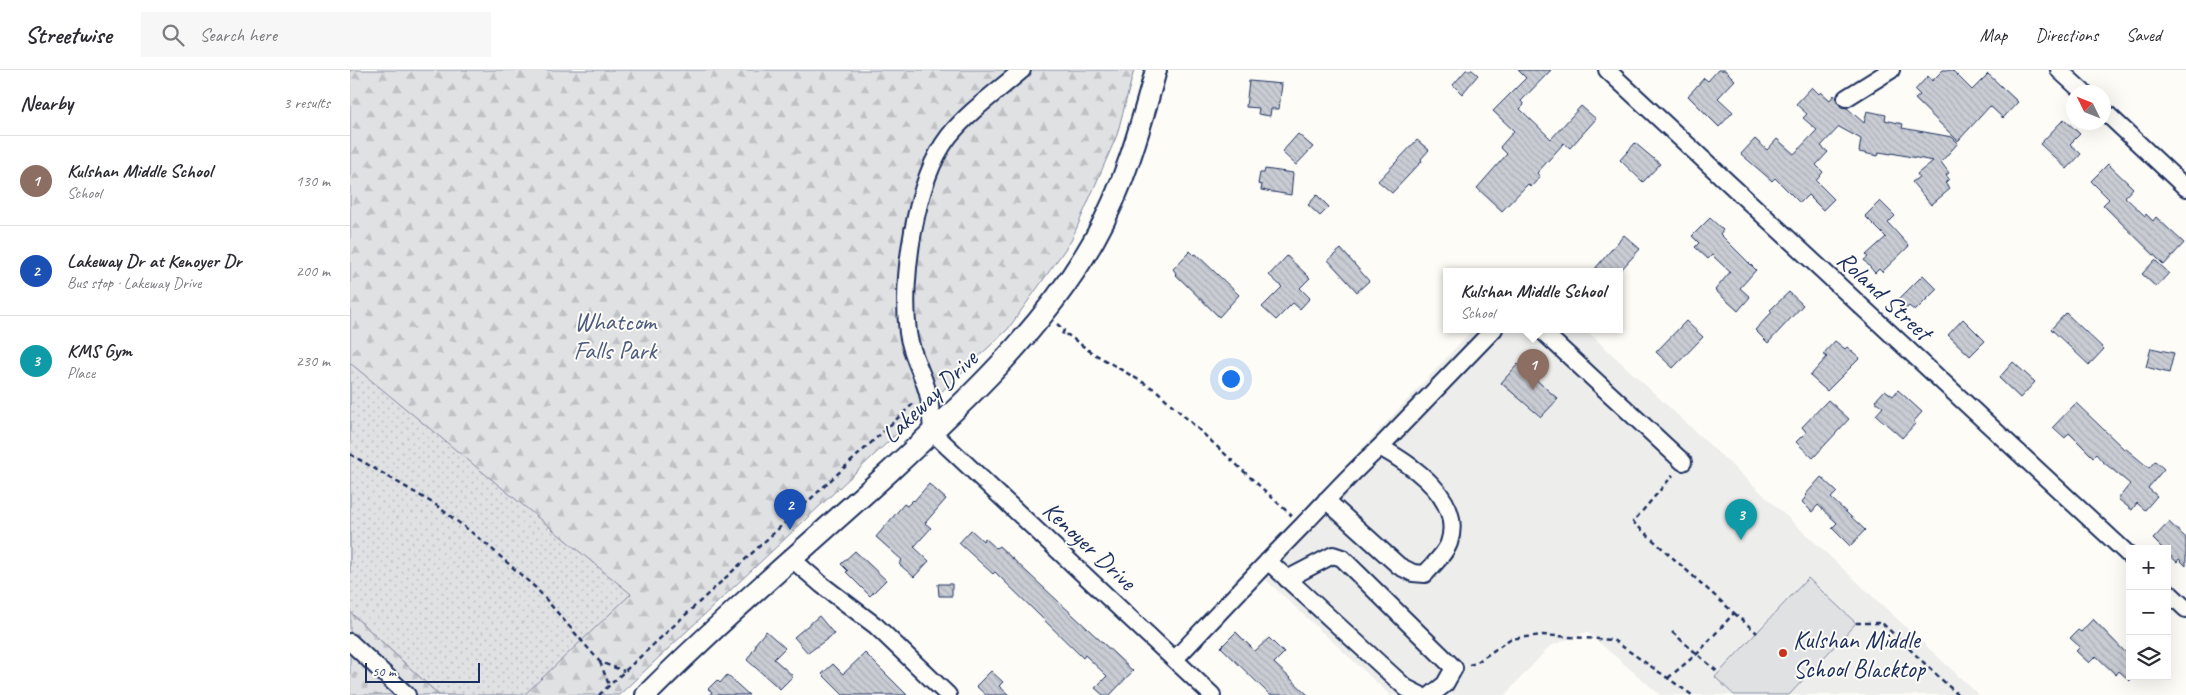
<!DOCTYPE html>
<html lang="en">
<head>
<meta charset="utf-8">
<style>
  body { margin:0; font-family:Caveat,sans-serif; background:#f7f7f7; color:#2b2b33 }
  .controls { position:absolute; right:15px; bottom:15px; display:grid; overflow:hidden; border-radius:0px; box-shadow:0 5px 20px #0002 }
  .controls button { width:45px; height:45px; display:grid; place-items:center; padding:0; border:0; border-bottom:1px solid #e1e1e2; background:#fff; color:#2b2b33; font:25px sans-serif }
  .compass { position:absolute; left:1716px; top:15px; width:45px; height:45px; border-radius:50%; background:#fff; box-shadow:0 5px 20px #0002; rotate:313deg }
  .scale { position:absolute; left:15px; bottom:12px; width:115px; box-sizing:border-box; padding-left:5px; border:2px solid #1b2f5e; border-top:0; font-size:14px; line-height:18px; white-space:nowrap; color:#1b2f5e; -webkit-text-stroke:4px #fdfcf7; paint-order:stroke }
  .you { position:absolute; left:880px; top:308px; width:18px; height:18px; margin:-12px; border:4px solid #fff; border-radius:50%; background:#1a73e8; box-shadow:0 0 0 8px #1a73e833 }
  .badge { display:grid; place-items:center; width:32px; height:32px; border-radius:50%; background:#d93025; color:#fff; font-size:16px; font-weight:700 }
  .pin { position:absolute; translate:-50% -41px; filter:drop-shadow(0 1px 2px #0008) }
  .pin::after { content:''; position:absolute; top:26px; width:18px; height:15px; background:inherit; clip-path:polygon(0 0,100% 0,50% 100%) }
  .popup { position:absolute; left:1093px; top:198px; width:180px; height:65px; box-sizing:border-box; display:grid; place-content:center; border-radius:0px; background:#fff; filter:drop-shadow(0 1px 4px #0005); font-size:16px; white-space:nowrap; color:#7c7c81 }
  .popup b { font-size:19px; color:#2b2b33 }
  .popup::after { content:''; position:absolute; left:50%; top:100%; margin-left:-10px; border:10px solid transparent; border-top-color:#fff }
  .list { margin:0; padding:0; list-style:none }
  h2 { display:flex; justify-content:space-between; align-items:center; height:65px; margin:0; padding:0 20px; font-size:21px }
  h2 small { font-size:16px; font-weight:400; color:#7c7c81 }
  .list li { display:grid; grid-template-columns:32px 1fr auto; gap:15px; align-items:center; box-sizing:border-box; height:90px; padding:0 20px; border-top:1px solid #e1e1e2 }
  .list b { display:block; font-size:19px; white-space:nowrap }
  .list p { margin:0; font-size:16px; white-space:nowrap; color:#7c7c81 }
  .list em { font-size:16px; font-style:normal; color:#7c7c81 }
  .icon { flex:none; width:28px; height:28px; fill:none; stroke:currentColor; stroke-width:2; stroke-linecap:round; stroke-linejoin:round }
  .map { position:relative; flex:none; width:1836px; height:625px; overflow:hidden }
  header { display:flex; align-items:center; gap:30px; box-sizing:border-box; height:70px; padding:0 25px; background:#fff; border-bottom:1px solid #e1e1e2 }
  header strong { font-size:24px }
  nav { display:flex; gap:28px; margin-inline-start:auto; font-size:18px }
  .search { width:350px; height:45px; background:#f7f7f7; display:flex; align-items:center; gap:12px; box-sizing:border-box; padding:0 18px; border-radius:0px; color:#7c7c81; font-size:19px }
  main { display:flex }
  aside { flex:1; background:#fff }
  .map>svg:first-child { display:block }
  .built { fill:#edeeec }
  .green { fill:#e0e1e3; stroke:#7e88a0 }
  .forest { fill:url(#forest-firs); stroke:#7e88a0 }
  .cemetery { fill:url(#cemetery-stones); stroke:#7e88a0 }
  .park { fill:url(#park-dots); stroke:#7e88a0 }
  .building { fill:url(#building-back-hatch); stroke:#1b2f5e }
  .lines { fill:none; stroke-linecap:round; stroke-linejoin:round }
  .minor-casing { stroke:#1b2f5e; stroke-width:20 }
  .major-casing { stroke:#1b2f5e; stroke-width:24 }
  .path { stroke:#1b2f5e; stroke-width:2.5; stroke-dasharray:5 4; stroke-linecap:butt }
  .minor { stroke:#fdfcf7; stroke-width:16 }
  .major { stroke:#fdfcf7; stroke-width:20 }
  .poi-dot { fill:#c8321e; stroke:#fdfcf7; stroke-width:2 }
  .labels { text-anchor:middle; stroke-width:4; stroke-linejoin:round; paint-order:stroke }
  .street-label { font-size:25px; fill:#1b2f5e; stroke:#fdfcf7 }
  .park-label { font-size:25px; fill:#4c5c7f; stroke:#fdfcf7 }
  .poi-label { font-size:25px; fill:#1b2f5e; stroke:#fdfcf7; text-anchor:start }
</style>
</head>
<body>
<header>
<strong>Streetwise</strong>
<div class="search"><svg class="icon" aria-label="search" viewBox="0 0 24 24"><circle cx="10" cy="10" r="6"/><path d="M15 15l6 6"/></svg>Search here</div>
<nav><a>Map</a><a>Directions</a><a>Saved</a></nav>
</header>
<main>
<aside>
<h2>Nearby<small>3 results</small></h2>
<ul class="list">
<li><span class="badge" style="background:#8d6e63">1</span><div><b>Kulshan Middle School</b><p>School</p></div><em>130 m</em></li>
<li><span class="badge" style="background:#1a4fb4">2</span><div><b>Lakeway Dr at Kenoyer Dr</b><p>Bus stop · Lakeway Drive</p></div><em>200 m</em></li>
<li><span class="badge" style="background:#0f9aa8">3</span><div><b>KMS Gym</b><p>Place</p></div><em>230 m</em></li>
</ul>
</aside>
<div class="map">
<svg width="1836" height="625" viewBox="0 0 1836 625">
  <defs>
    <pattern id="forest-firs" width="22" height="20" patternUnits="userSpaceOnUse" patternTransform="scale(1.25)"><rect width="22" height="20" fill="#e0e1e3"/><path d="M5 1l3.5 6h-7zM16 11l3.5 6h-7z" fill="#c0c1c5"/></pattern>
    <pattern id="cemetery-stones" width="16" height="16" patternUnits="userSpaceOnUse" patternTransform="scale(1.25)"><rect width="16" height="16" fill="#e0e1e3"/><path d="M2 7V4a2 2 0 0 1 4 0v3zM10 15v-3a2 2 0 0 1 4 0v3z" fill="#c0c1c5"/></pattern>
    <pattern id="park-dots" width="8" height="8" patternUnits="userSpaceOnUse" patternTransform="scale(1.25)"><rect width="8" height="8" fill="#e0e1e3"/><path d="M2 2h.1M6 6h.1" fill="none" stroke="#c0c1c5" stroke-width="1.8" stroke-linecap="round"/></pattern>
    <pattern id="building-back-hatch" width="6" height="6" patternUnits="userSpaceOnUse" patternTransform="scale(1.25)"><rect width="6" height="6" fill="#c9ccd3"/><path d="M-1 5l2 2M0 0l6 6M5-1l2 2" fill="none" stroke="#acb0b8"/></pattern>
  </defs>
  <rect width="100%" height="100%" fill="#fdfcf7"/>
  <filter id="ink" filterUnits="userSpaceOnUse"><feTurbulence type="fractalNoise" baseFrequency=".02" numOctaves="2"/><feDisplacementMap in="SourceGraphic" scale="10" xChannelSelector="R" yChannelSelector="G"/><feConvolveMatrix kernelMatrix="1 2 1 2 8 2 1 2 1" color-interpolation-filters="sRGB"/></filter>
  <g filter="url(#ink)">
    <polygon class="built" points="1123,259 1235,259 1629,625 1310,625 1237,562 1200,576 1155,625 1040,625 902,497"/>
    <polygon class="green" points="1458,508 1506,553 1439,625 1384,625 1365,607"/>
    <polygon class="forest" points="0,0 784,0 767,65 721,171 658,259 269,625 89,625 0,542"/>
    <polygon class="cemetery" points="0,542 89,625 0,625"/>
    <polygon class="park" points="0,293 281,524 174,625 89,625 0,542"/>
    <g class="building">
      <polygon points="1116,0 1122,0 1128,5 1112,24 1103,15"/>
      <polygon points="1168,0 1201,0 1171,31 1174,35 1170,39 1201,69 1231,36 1246,49 1220,78 1214,73 1187,103 1190,107 1181,117 1178,114 1152,141 1127,118 1157,84 1150,77 1164,61 1143,41 1176,8"/>
      <polygon points="1368,0 1375,0 1385,10 1368,28 1383,42 1369,57 1338,26 1354,8 1358,11"/>
      <polygon points="1593,0 1602,0 1622,20 1638,4 1668,32 1653,48 1640,36 1608,71 1565,29 1570,25 1565,20 1578,6 1582,11"/>
      <polygon points="899,11 932,14 929,39 921,39 920,46 908,44 909,38 896,37"/>
      <polygon points="1462,17 1469,24 1471,22 1480,30 1484,25 1491,37 1497,38 1514,53 1517,41 1536,45 1535,50 1553,54 1552,58 1602,67 1608,73 1591,92 1599,103 1596,105 1599,109 1595,113 1600,119 1581,135 1562,112 1569,107 1567,104 1583,91 1541,83 1541,84 1529,82 1528,86 1509,82 1511,69 1489,57 1471,76 1478,82 1466,95 1473,102 1466,111 1484,129 1473,140 1458,125 1450,133 1425,108 1422,111 1391,84 1405,69 1417,80 1427,69 1444,84 1467,60 1453,48 1457,44 1446,34"/>
      <polygon points="1714,49 1730,64 1720,74 1731,84 1717,99 1690,74"/>
      <polygon points="948,64 963,77 946,95 932,82"/>
      <polygon points="1067,70 1079,80 1071,89 1072,91 1042,123 1028,111"/>
      <polygon points="1285,73 1310,94 1293,112 1270,90"/>
      <polygon points="1758,94 1783,118 1775,127 1795,146 1796,144 1803,151 1806,147 1834,173 1814,195 1753,135 1759,129 1741,111"/>
      <polygon points="915,99 943,103 941,125 911,120 912,115 908,114 910,103 914,103"/>
      <polygon points="967,125 979,137 970,146 958,135"/>
      <polygon points="1530,131 1545,146 1538,153 1559,176 1532,202 1529,199 1525,203 1514,190 1518,187 1516,185 1536,167 1515,146"/>
      <polygon points="1360,148 1373,160 1370,164 1406,200 1390,218 1400,227 1388,241 1365,220 1380,202 1362,185 1358,189 1345,177 1349,173 1342,166"/>
      <polygon points="1274,165 1290,179 1270,201 1243,201"/>
      <polygon points="991,179 1019,211 1007,222 978,190"/>
      <polygon points="840,181 844,185 846,184 889,225 869,247 825,204 826,203 823,199"/>
      <polygon points="937,186 960,208 950,218 960,228 950,239 943,233 926,250 912,237 932,217 919,205"/>
      <polygon points="1805,190 1819,203 1806,217 1792,204"/>
      <polygon points="1573,205 1587,219 1565,241 1559,236 1556,239 1548,230"/>
      <polygon points="1439,222 1453,235 1418,273 1405,260 1422,242 1420,240"/>
      <polygon points="1716,243 1754,279 1739,295 1701,259"/>
      <polygon points="1613,249 1635,271 1620,286 1598,265"/>
      <polygon points="1336,251 1353,267 1323,298 1306,282"/>
      <polygon points="1485,271 1495,279 1497,277 1510,288 1477,321 1460,306 1477,287 1473,284"/>
      <polygon points="1801,278 1824,283 1819,303 1796,297"/>
      <polygon points="1663,292 1685,312 1670,328 1649,308"/>
      <polygon points="1168,294 1208,329 1191,347 1151,313"/>
      <polygon points="1535,320 1543,326 1548,320 1572,342 1564,351 1566,353 1552,368 1526,345 1533,337 1525,331"/>
      <polygon points="1478,330 1499,349 1463,388 1446,372 1456,362 1452,357"/>
      <polygon points="1726,333 1774,379 1775,378 1799,398 1805,391 1814,399 1798,418 1807,426 1795,440 1787,433 1782,440 1768,429 1780,414 1752,391 1746,384 1743,387 1719,363 1715,368 1703,357"/>
      <polygon points="1471,407 1487,422 1481,428 1515,460 1500,476 1482,458 1487,453 1468,435 1462,442 1452,432 1457,425 1456,424"/>
      <polygon points="579,414 596,429 575,453 581,458 564,477 579,491 564,507 549,494 552,490 526,467 554,434 557,436 563,430 564,431"/>
      <polygon points="1819,452 1836,468 1836,496 1829,489 1827,492 1817,483 1817,479 1813,479 1803,469"/>
      <polygon points="621,460 633,471 635,468 646,478 649,476 783,601 760,625 753,625 745,618 757,606 735,585 733,588 645,502 643,504 609,473"/>
      <polygon points="505,481 536,510 520,526 496,502 498,501 491,494"/>
      <polygon points="588,514 602,514 602,526 589,526"/>
      <polygon points="469,546 484,564 458,583 444,567"/>
      <polygon points="1743,549 1780,587 1780,611 1769,601 1766,605 1746,586 1739,593 1726,581 1730,577 1720,568 1728,560 1731,562"/>
      <polygon points="416,561 435,578 424,589 443,606 430,619 397,590 406,576 405,574"/>
      <polygon points="886,562 905,581 919,568 934,583 924,593 958,625 920,625 871,577"/>
      <polygon points="515,583 557,625 493,625 472,604 483,594 493,604"/>
      <polygon points="641,601 653,612 649,616 659,625 636,625 626,616"/>
      <polygon points="377,605 399,625 360,625 362,622 358,619 367,610 370,613"/>
    </g>
    <g class="lines">
      <g class="minor-casing">
        <g id="minor">
          <path d="M 672,0 C 648,21 619,41 599,66 C 565,110 551,209 558,263 C 561,286 575,306 579,328 C 581,339 581,351 582,362 L 862,625"/>
          <polyline points="1257,0 1780,486"/>
          <polyline points="1709,0 1733,22"/>
          <polyline points="1496,28 1541,0"/>
          <polyline points="1754,41 1836,118"/>
          <polyline points="1190,259 1333,392"/>
          <polyline points="1030,377 1144,259"/>
          <polyline points="443,490 472,515 526,556 598,625"/>
          <polyline points="918,491 1056,618 1070,625"/>
          <polyline points="937,509 983,485 992,488 1104,598 1095,614 1081,625"/>
          <polyline points="1817,521 1836,539"/>
          <polyline points="0,572 57,625"/>
          <path d="M 825,589 C 867,545 909,500 952,456 C 977,430 1002,402 1030,377 C 1062,395 1114,429 1099,473 C 1095,484 1083,495 1075,504 L 1063,503 L 1049,496 L 976,430"/>
        </g>
      </g>
      <g class="major-casing">
        <path id="major" d="M 296,625 C 373,548 456,477 537,404 C 612,335 693,260 744,170 C 774,117 790,59 806,0"/>
      </g>
      <g class="path">
        <polyline points="707,254 714,260 712,265 718,265 741,282 806,320 942,446"/>
        <polyline points="0,384 86,435 134,472 187,519 250,592 274,601"/>
        <polyline points="1384,543 1407,563"/>
        <polyline points="1506,553 1532,553 1608,625"/>
        <polyline points="1322,562 1369,603"/>
        <polyline points="250,592 259,615"/>
        <polyline points="1119,595 1126,593 1160,569 1192,565 1263,570 1342,625"/>
        <polyline points="1318,608 1348,583 1384,543 1283,452 1323,405"/>
        <polyline points="249,625 564,333"/>
      </g>
      <use href="#minor" class="minor"/>
      <use href="#major" class="major"/>
    </g>
  </g>
  <circle class="poi-dot" cx="1433" cy="583" r="5"/>
  <g class="labels">
    <g class="street-label">
      <text transform="translate(1535 225) rotate(43)" y="9">Roland Street</text>
      <text transform="translate(579 326) rotate(-44)" y="9">Lakeway Drive</text>
      <text transform="translate(740 475) rotate(43)" y="9">Kenoyer Drive</text>
    </g>
    <g class="park-label">
      <text x="265" y="260">Whatcom<tspan x="265" dy="29">Falls Park</tspan></text>
    </g>
    <g class="poi-label">
      <text x="1443" y="578">Kulshan Middle<tspan x="1443" dy="29">School Blacktop</tspan></text>
    </g>
  </g>
</svg>
<div class="controls">
<button>+</button>
<button>−</button>
<button><svg class="icon" aria-label="layers" viewBox="0 0 24 24"><path d="M12 4l9 5-9 5-9-5zM3 14l9 5 9-5"/></svg></button>
</div>
<svg class="compass" viewBox="-18 -18 36 36"><path d="M0-13l5 13h-10z" fill="#e53935"/><path d="M0 13l5-13h-10z" fill="#7c7c81"/></svg>
<div class="scale">50 m</div>
<div class="you"></div>
<div class="pin badge" style="left:1183px;top:320px;background:#8d6e63">1</div>
<div class="popup"><b>Kulshan Middle School</b>School</div>
<div class="pin badge" style="left:440px;top:460px;background:#1a4fb4">2</div>
<div class="pin badge" style="left:1391px;top:470px;background:#0f9aa8">3</div>
</div>
</main>
</body>
</html>
